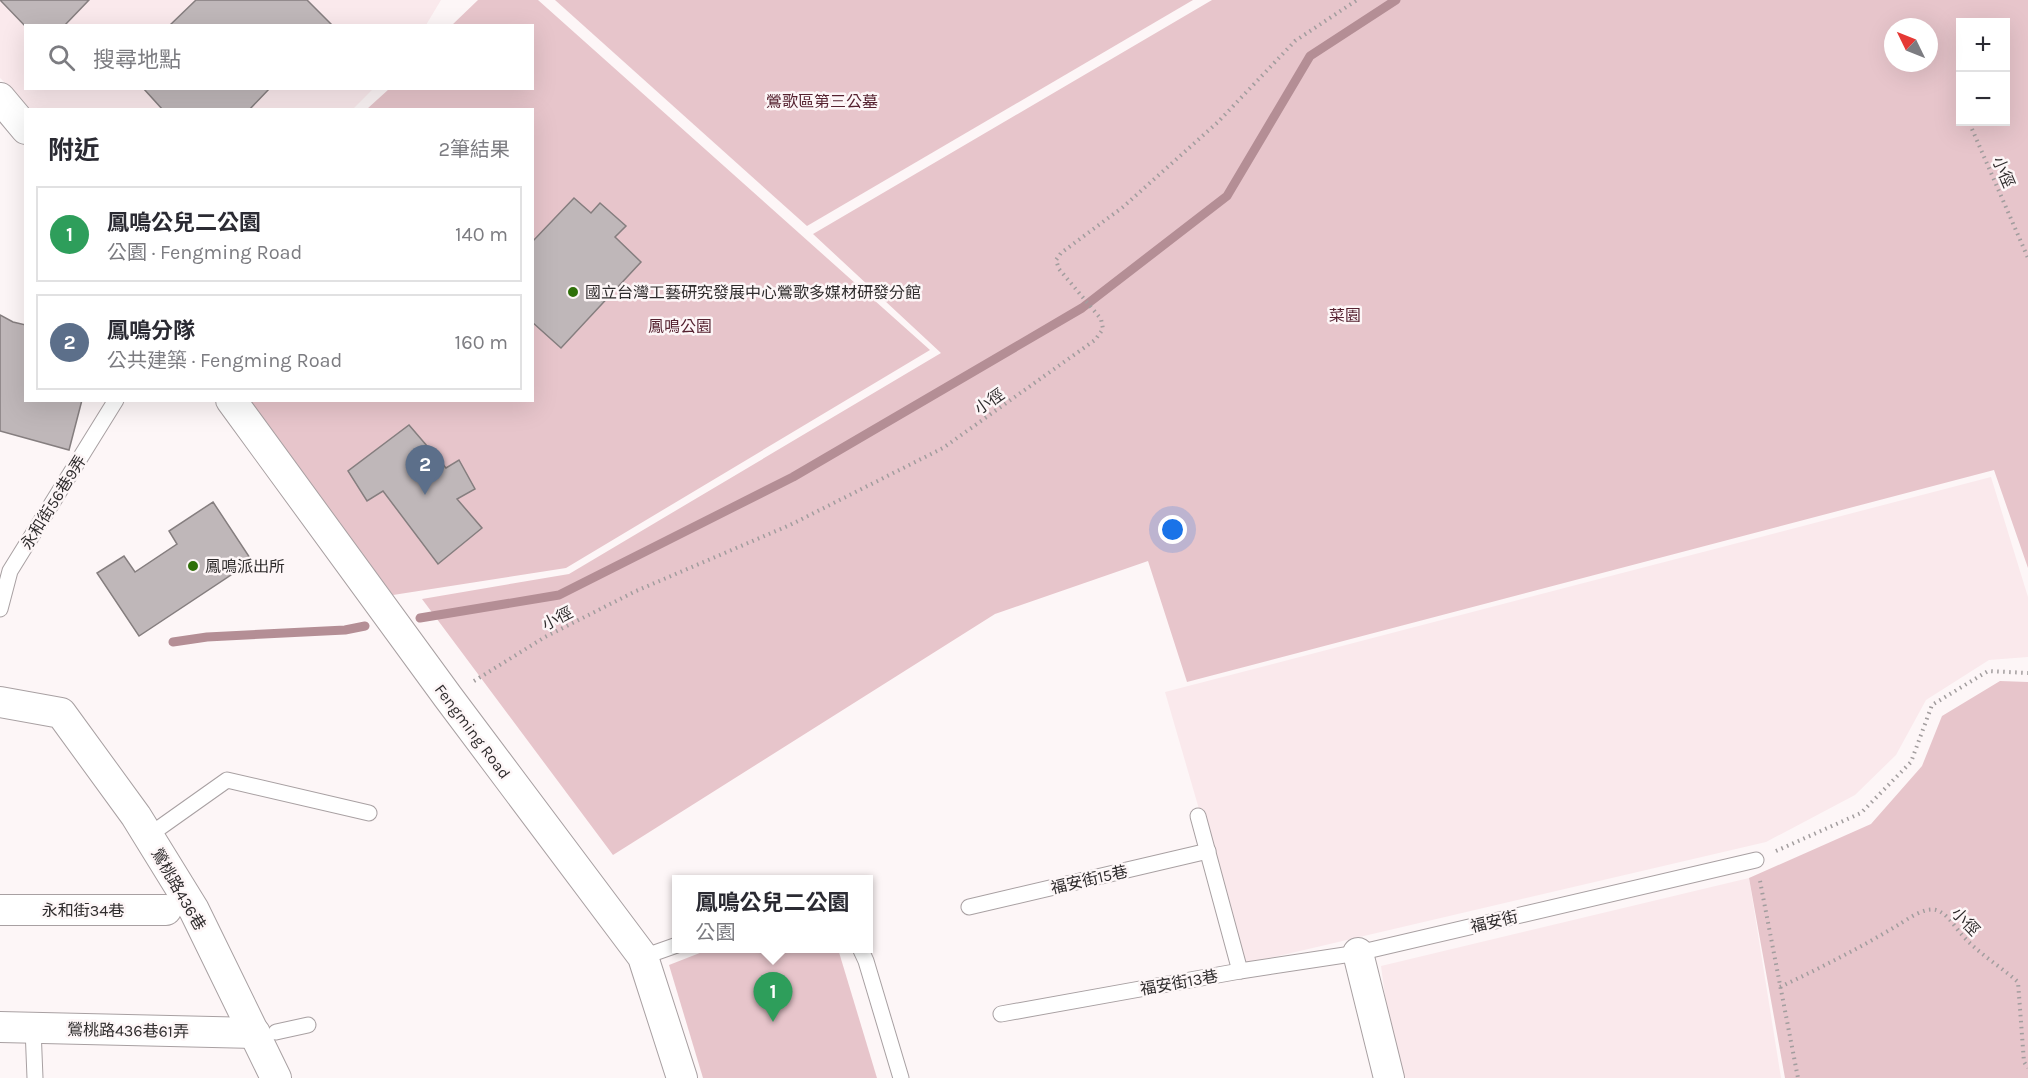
<!DOCTYPE html>
<html lang="zh-TW">
<head>
<meta charset="utf-8">
<style>
  body { margin:0; font-family:Karla,"Noto Sans TC",sans-serif; background:#f2f2f3; color:#2b2b33 }
  .controls { position:absolute; right:18px; top:18px; display:grid; overflow:hidden; border-radius:0px; box-shadow:0 6px 24px #0002 }
  .controls button { width:54px; height:54px; display:grid; place-items:center; padding:0; border:0; border-bottom:2px solid #e1e1e2; background:#fff; color:#2b2b33; font:30px sans-serif }
  .compass { position:absolute; left:1884px; top:18px; width:54px; height:54px; border-radius:50%; background:#fff; box-shadow:0 6px 24px #0002; rotate:313deg }
  .you { position:absolute; left:1173px; top:530px; width:21px; height:21px; margin:-15px; border:4px solid #fff; border-radius:50%; background:#1a73e8; box-shadow:0 0 0 9px #1a73e833 }
  .badge { display:grid; place-items:center; width:39px; height:39px; border-radius:50%; background:#111827; color:#fff; font-size:20px; font-weight:700 }
  .pin { position:absolute; translate:-50% -50px; filter:drop-shadow(0 2px 3px #0008) }
  .pin::after { content:''; position:absolute; top:32px; width:21px; height:18px; background:inherit; clip-path:polygon(0 0,100% 0,50% 100%) }
  .popup { position:absolute; left:672px; top:875px; width:201px; height:78px; box-sizing:border-box; display:grid; place-content:center; border-radius:0px; background:#fff; filter:drop-shadow(0 2px 4px #0005); font-size:20px; white-space:nowrap; color:#7c7c81 }
  .popup b { font-size:22px; color:#2b2b33 }
  .popup::after { content:''; position:absolute; left:50%; top:100%; margin-left:-12px; border:12px solid transparent; border-top-color:#fff }
  .list { margin:0; padding:0; list-style:none }
  h2 { display:flex; justify-content:space-between; align-items:center; height:78px; margin:0; padding:0 24px; font-size:26px }
  h2 small { font-size:20px; font-weight:400; color:#7c7c81 }
  .list li { display:grid; grid-template-columns:39px 1fr auto; gap:18px; align-items:center; box-sizing:border-box; height:96px; margin:0 12px 12px; padding:0 12px; border:2px solid #e1e1e2; border-radius:0px }
  .list b { display:block; font-size:22px; white-space:nowrap }
  .list p { margin:0; font-size:20px; white-space:nowrap; color:#7c7c81 }
  .list em { font-size:20px; font-style:normal; color:#7c7c81 }
  .icon { flex:none; width:33px; height:33px; fill:none; stroke:currentColor; stroke-width:2; stroke-linecap:round; stroke-linejoin:round }
  .map { position:relative; flex:none; width:2028px; height:1078px; overflow:hidden }
  .search { position:absolute; background:#fff; box-shadow:0 6px 24px #0002; left:24px; top:24px; width:510px; height:66px; display:flex; align-items:center; gap:15px; box-sizing:border-box; padding:0 21px; border-radius:0px; color:#7c7c81; font-size:22px }
  .panel { position:absolute; background:#fff; box-shadow:0 6px 24px #0002; left:24px; top:108px; width:510px; height:294px; border-radius:0px }
  .map>svg:first-child { display:block }
  .built { fill:#fae9ec }
  .green { fill:#e7c5cb; fill-rule:evenodd }
  .lines { fill:none; stroke-linecap:round; stroke-linejoin:round }
  .stream { stroke:#b48e95; stroke-width:9 }
  .building { fill:#bfb7b9; stroke:#857e7f; stroke-width:1.5 }
  .lane-casing { stroke:#a8a0a2; stroke-width:17 }
  .street-casing { stroke:#a8a0a2; stroke-width:32 }
  .path { stroke:#a29d9e; stroke-width:4; stroke-dasharray:1.5 4.5; stroke-linecap:butt }
  .lane { stroke:#fff; stroke-width:15 }
  .street { stroke:#fff; stroke-width:30 }
  .poi-dot { fill:#2f7009; stroke:#fdf6f7; stroke-width:2 }
  .labels { text-anchor:middle; stroke-width:5; stroke-linejoin:round; paint-order:stroke }
  .park-label { font-size:16px; fill:#552230; stroke:#fdf6f7 }
  .street-label { font-size:16px; fill:#2f2c2d; stroke:#fdf6f7 }
  .poi-label { font-size:16px; fill:#2f2c2d; stroke:#fdf6f7; text-anchor:start }
</style>
</head>
<body>
<div class="map">
<svg width="2028" height="1078" viewBox="0 0 2028 1078">
  <rect width="100%" height="100%" fill="#fdf6f7"/>
  <g class="built">
    <polygon points="0,0 441,0 426,25 26,26 26,88 373,89 352,110 27,109 15,92 0,78"/>
    <polygon points="1991,477 2028,597 2028,657 1989,660 1926,700 1896,755 1855,795 1766,842 1244,964 1165,692"/>
    <polygon points="1749,878 1781,1078 1396,1078 1381,966"/>
  </g>
  <g class="green">
    <polygon points="478,0 538,0 930,350 566,568 393,595 248,401 532,400 532,110 367,109 389,89 532,88 532,26 452,25"/>
    <polygon points="555,0 1193,0 807,226"/>
    <path d="M 1212,0 L 2028,0 L 2028,568 L 1994,470 L 1187,682 L 1148,561 L 995,614 L 613,855 L 422,599 L 569,574 L 941,353 L 813,234 ZM 2006,22 L 2006,122 L 1960,122 L 1960,22 ZM 1893,27 L 1929,27 L 1929,63 L 1893,63 Z"/>
    <polygon points="2000,681 2028,682 2028,1078 1785,1078 1749,878 1871,824 1922,766 1942,716"/>
    <polygon points="710,949 838,949 877,1078 703,1078 669,965"/>
  </g>
  <g class="lines">
    <g class="stream">
      <polyline points="420,618 559,595 793,477 1082,308 1227,196 1310,56 1396,0"/>
      <polyline points="173,642 207,637 345,630 365,626"/>
    </g>
  </g>
  <g class="building">
    <polygon points="0,0 89,0 64,26 26,26 26,27"/>
    <polygon points="196,0 307,0 333,26 169,26"/>
    <polygon points="143,88 270,88 249,110 163,110"/>
    <polygon points="574,198 591,213 600,203 626,226 615,237 641,262 561,348 532,322 532,242"/>
    <polygon points="0,315 13,322 26,325 26,400 82,400 69,450 0,431"/>
    <polygon points="409,425 446,468 459,460 475,489 457,499 482,528 438,564 383,491 367,501 348,471"/>
    <polygon points="213,502 252,561 139,636 97,573 124,556 135,572 177,544 169,531"/>
  </g>
  <g class="lines">
    <g class="lane-casing">
      <g id="lane">
        <polyline points="0,609 10,571 116,400"/>
        <polyline points="1198,816 1240,971"/>
        <polyline points="148,836 227,780 369,813"/>
        <polyline points="969,907 1208,851"/>
        <polyline points="860,948 866,961 901,1078"/>
        <polyline points="643,957 677,945"/>
        <polyline points="1001,1014 1240,971 1358,953 1756,860"/>
        <polyline points="33,1028 35,1078"/>
        <polyline points="276,1032 308,1025"/>
      </g>
    </g>
    <g class="street-casing">
      <g id="street">
        <polyline points="0,98 26,129"/>
        <polyline points="231,400 448,697 643,957 682,1078"/>
        <polyline points="0,702 61,713 136,816 194,910 276,1078"/>
        <polyline points="0,910 166,910"/>
        <polyline points="1358,953 1389,1078"/>
        <polyline points="0,1027 255,1033"/>
      </g>
    </g>
    <g class="path">
      <polyline points="1972,129 2028,258"/>
      <polyline points="474,681 545,637 636,591 790,525 943,448 1095,340 1103,329 1101,319 1059,269 1056,260 1061,253 1123,207 1218,122 1295,41 1357,0"/>
      <polyline points="1776,851 1861,813 1911,762 1932,705 1988,671 2028,673"/>
      <polyline points="1760,881 1798,1078"/>
      <path d="M 1780,987 C 1820,968 1860,948 1898,925 C 1908,919 1924,907 1936,910 C 1947,913 1955,927 1962,935 C 1979,954 2000,966 2018,982 L 2024,1062 L 2028,1068"/>
    </g>
    <use href="#lane" class="lane"/>
    <use href="#street" class="street"/>
  </g>
  <g class="poi-dot">
    <circle cx="573" cy="292" r="6"/>
    <circle cx="193" cy="566" r="6"/>
  </g>
  <g class="labels">
    <g class="park-label">
      <text x="822" y="107">鶯歌區第三公墓</text>
      <text x="1345" y="321">菜園</text>
      <text x="680" y="332">鳳鳴公園</text>
    </g>
    <g class="street-label">
      <text transform="translate(2004 172) rotate(67)" y="6">小徑</text>
      <text transform="translate(989 401) rotate(-35)" y="6">小徑</text>
      <text transform="translate(53 502) rotate(-58)" y="6">永和街56巷9弄</text>
      <text transform="translate(557 618) rotate(-27)" y="6">小徑</text>
      <text transform="translate(473 731) rotate(53)" y="6">Fengming Road</text>
      <text transform="translate(1089 879) rotate(-13)" y="6">福安街15巷</text>
      <text transform="translate(179 889) rotate(60)" y="6">鶯桃路436巷</text>
      <text x="83" y="916">永和街34巷</text>
      <text transform="translate(1494 921) rotate(-13)" y="6">福安街</text>
      <text transform="translate(1966 921) rotate(46)" y="6">小徑</text>
      <text transform="translate(1179 982) rotate(-10)" y="6">福安街13巷</text>
      <text transform="translate(128 1030) rotate(1)" y="6">鶯桃路436巷61弄</text>
    </g>
    <g class="poi-label">
      <text x="585" y="298">國立台灣工藝研究發展中心鶯歌多媒材研發分館</text>
      <text x="205" y="572">鳳鳴派出所</text>
    </g>
  </g>
</svg>
<div class="controls">
<button>+</button>
<button>−</button>
</div>
<svg class="compass" viewBox="-18 -18 36 36"><path d="M0-13l5 13h-10z" fill="#e53935"/><path d="M0 13l5-13h-10z" fill="#7c7c81"/></svg>
<div class="you"></div>
<div class="pin badge" style="left:773px;top:1022px;background:#2e9e5b">1</div>
<div class="popup"><b>鳳鳴公兒二公園</b>公園</div>
<div class="pin badge" style="left:425px;top:495px;background:#5c6f8a">2</div>
<div class="search"><svg class="icon" aria-label="search" viewBox="0 0 24 24"><circle cx="10" cy="10" r="6"/><path d="M15 15l6 6"/></svg>搜尋地點</div>
<section class="panel">
<h2>附近<small>2筆結果</small></h2>
<ul class="list">
<li><span class="badge" style="background:#2e9e5b">1</span><div><b>鳳鳴公兒二公園</b><p>公園 · Fengming Road</p></div><em>140 m</em></li>
<li><span class="badge" style="background:#5c6f8a">2</span><div><b>鳳鳴分隊</b><p>公共建築 · Fengming Road</p></div><em>160 m</em></li>
</ul>
</section>
</div>
</body>
</html>
